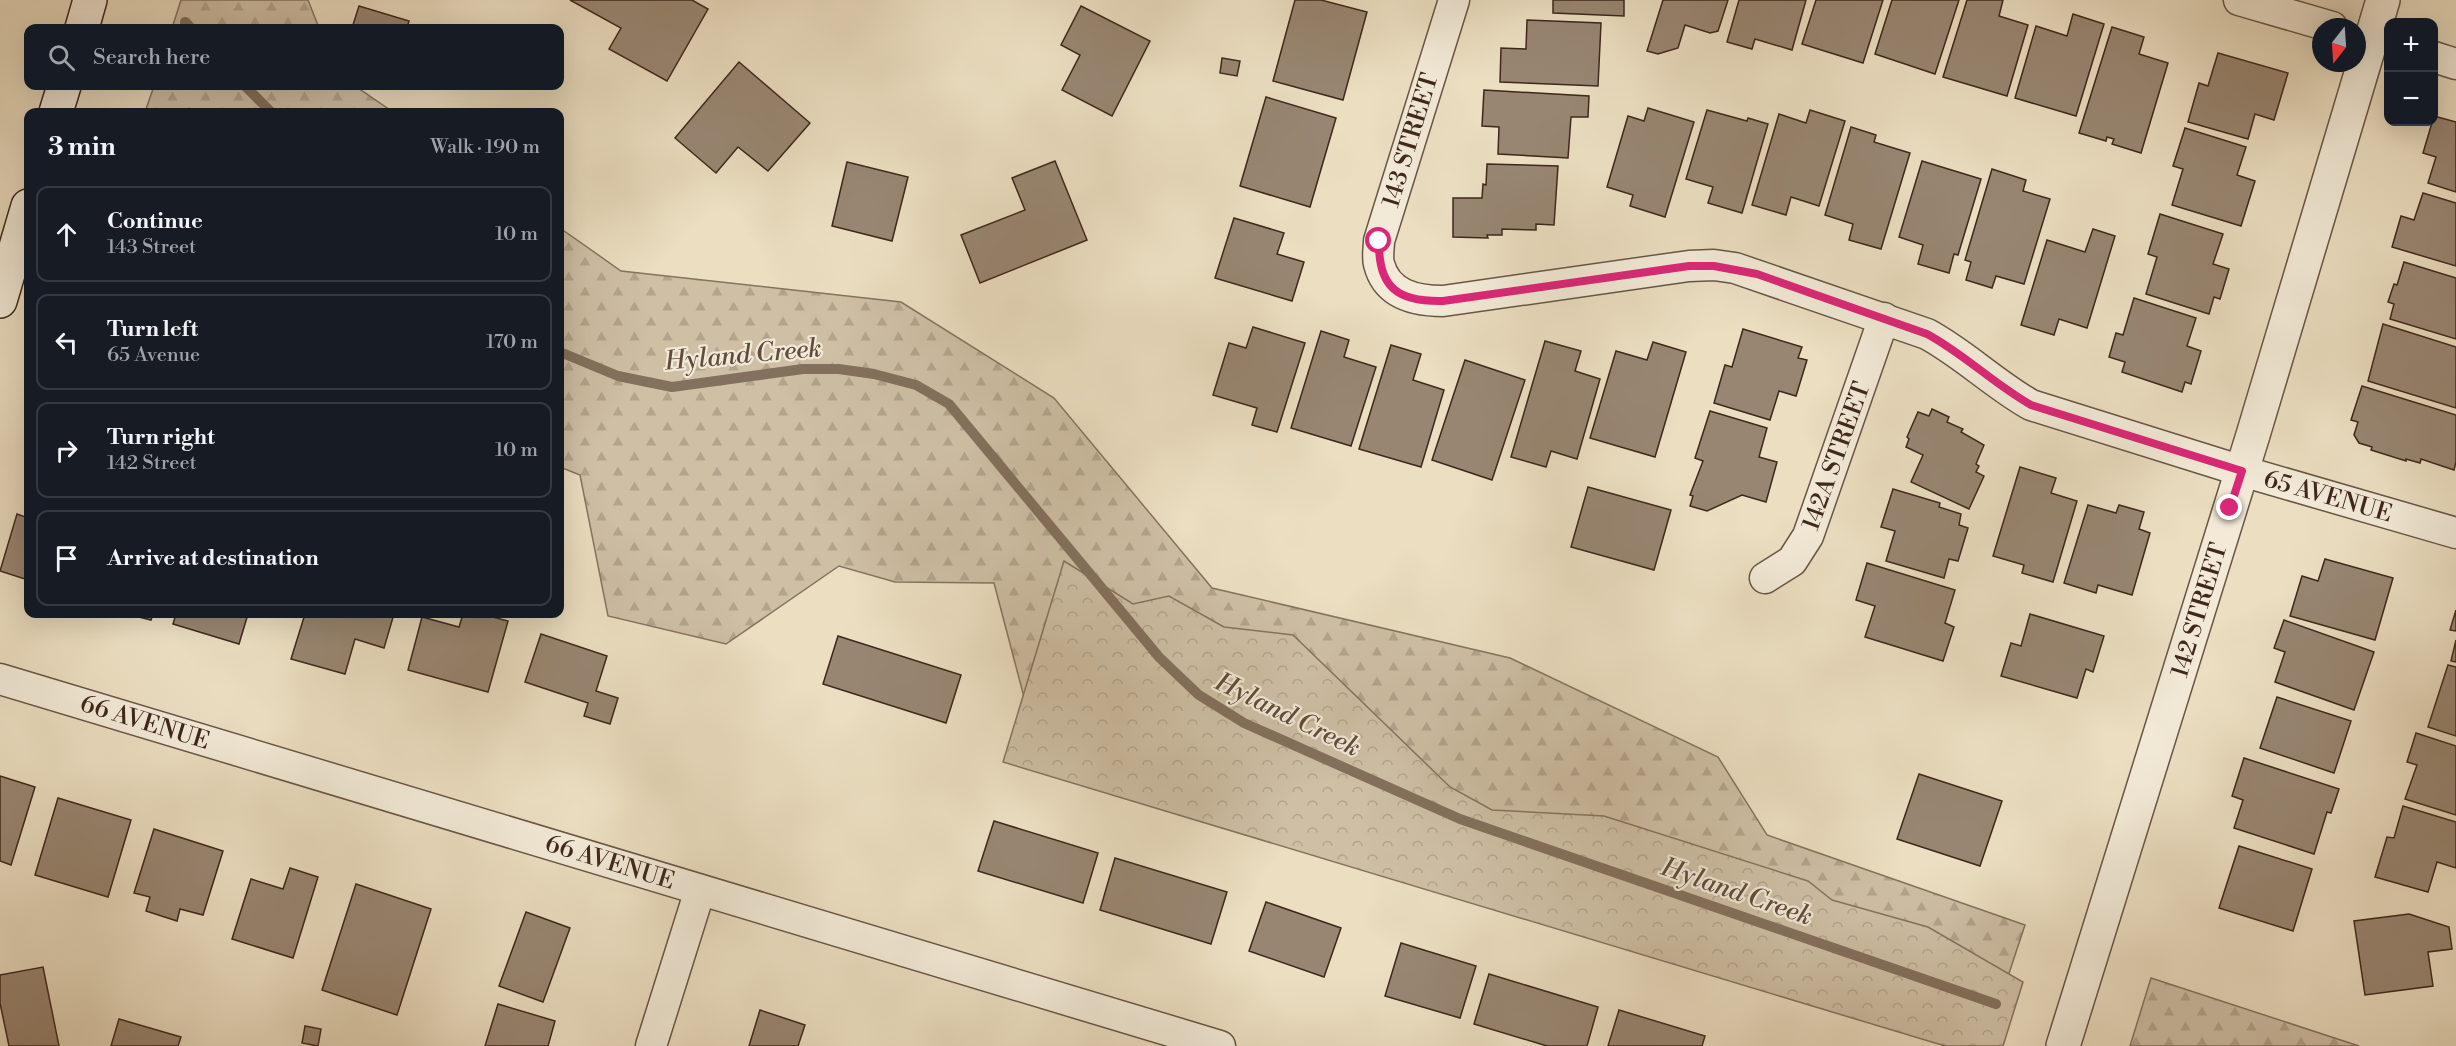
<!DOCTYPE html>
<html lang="en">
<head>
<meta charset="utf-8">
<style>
  body { margin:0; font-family:"Libre Bodoni",serif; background:#242831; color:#f1f3f6 }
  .controls { position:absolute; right:18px; top:18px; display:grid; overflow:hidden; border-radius:12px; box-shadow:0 6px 24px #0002 }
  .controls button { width:54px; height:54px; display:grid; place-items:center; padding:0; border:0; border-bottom:2px solid #363941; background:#171b24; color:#f1f3f6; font:30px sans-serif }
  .compass { position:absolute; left:2312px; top:18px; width:54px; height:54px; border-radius:50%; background:#171b24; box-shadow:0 6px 24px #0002; rotate:197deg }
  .stop { position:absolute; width:18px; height:18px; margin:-14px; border:4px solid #db2777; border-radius:50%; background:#fff }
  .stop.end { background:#db2777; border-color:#fff; box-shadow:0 2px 6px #0008 }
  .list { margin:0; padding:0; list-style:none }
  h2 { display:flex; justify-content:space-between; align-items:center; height:78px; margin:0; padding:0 24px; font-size:26px }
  h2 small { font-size:20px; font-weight:400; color:#9ea1a6 }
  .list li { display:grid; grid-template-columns:39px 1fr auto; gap:18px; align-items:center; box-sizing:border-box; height:96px; margin:0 12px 12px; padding:0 12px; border:2px solid #363941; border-radius:12px }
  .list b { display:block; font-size:22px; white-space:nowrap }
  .list p { margin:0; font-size:20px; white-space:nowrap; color:#9ea1a6 }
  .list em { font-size:20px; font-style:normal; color:#9ea1a6 }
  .icon { flex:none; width:33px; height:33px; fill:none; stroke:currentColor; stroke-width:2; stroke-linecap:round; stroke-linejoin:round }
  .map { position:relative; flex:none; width:2456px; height:1046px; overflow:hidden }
  .search { position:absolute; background:#171b24; box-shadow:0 6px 24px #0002; left:24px; top:24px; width:540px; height:66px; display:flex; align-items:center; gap:15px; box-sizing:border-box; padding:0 21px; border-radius:12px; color:#9ea1a6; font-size:22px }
  .panel { position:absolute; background:#171b24; box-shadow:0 6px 24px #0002; left:24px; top:108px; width:540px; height:510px; border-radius:12px }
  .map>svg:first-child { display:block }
  .forest { fill:url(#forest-firs); stroke:#867360; stroke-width:1.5 }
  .park { fill:url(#park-crowns); stroke:#867360; stroke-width:1.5 }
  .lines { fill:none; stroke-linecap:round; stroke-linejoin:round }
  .stream { stroke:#83705d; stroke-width:10 }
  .building { fill:#988672; stroke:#3f271c; stroke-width:1.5 }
  .minor-casing { stroke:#6a5545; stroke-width:33 }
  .tertiary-casing { stroke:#6a5545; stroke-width:36 }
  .secondary-casing { stroke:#3f271c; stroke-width:36 }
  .minor { stroke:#f2ead7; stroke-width:30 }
  .tertiary { stroke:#f2ead7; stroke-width:33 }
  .secondary { stroke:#f2ead7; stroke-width:33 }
  .route { stroke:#db2777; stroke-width:8 }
  .labels { text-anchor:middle; stroke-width:4.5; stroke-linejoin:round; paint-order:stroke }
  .street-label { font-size:24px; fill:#3f271c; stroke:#f2ead7 }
  .water-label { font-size:26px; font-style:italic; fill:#614b3d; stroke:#f2ead7 }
</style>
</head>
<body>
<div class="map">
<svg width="2456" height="1046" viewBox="0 0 2456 1046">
  <defs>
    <pattern id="forest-firs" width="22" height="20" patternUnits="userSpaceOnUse" patternTransform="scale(1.5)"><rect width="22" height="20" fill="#cebfa5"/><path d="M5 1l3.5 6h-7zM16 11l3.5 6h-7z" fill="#b2a48d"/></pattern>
    <pattern id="park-crowns" width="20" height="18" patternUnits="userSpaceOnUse" patternTransform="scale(1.5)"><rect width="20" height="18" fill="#cebfa5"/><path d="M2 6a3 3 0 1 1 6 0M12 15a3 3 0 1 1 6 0" fill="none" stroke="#b2a48d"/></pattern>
  </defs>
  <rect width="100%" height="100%" fill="#ebdec1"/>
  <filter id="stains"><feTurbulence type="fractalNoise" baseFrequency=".00333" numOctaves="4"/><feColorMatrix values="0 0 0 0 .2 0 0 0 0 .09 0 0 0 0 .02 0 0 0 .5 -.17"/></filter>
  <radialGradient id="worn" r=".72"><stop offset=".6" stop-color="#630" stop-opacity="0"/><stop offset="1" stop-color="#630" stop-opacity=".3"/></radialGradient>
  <g class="forest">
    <polygon points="181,0 308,0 319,28 172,28"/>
    <polygon points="154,86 355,86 393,112 145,112"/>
    <polygon points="560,228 621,271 901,302 1054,398 1212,588 1510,658 1718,757 1767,835 2025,925 1986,1043 1039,754 994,583 895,582 839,566 726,644 608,616 580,475 560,467"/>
    <polygon points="2151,978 2359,1046 2130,1046"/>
  </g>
  <polygon class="park" points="1064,561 1133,604 1169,596 1224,627 1293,635 1450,787 1492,810 1604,816 1808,881 1832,900 1928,927 2023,982 2003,1046 1945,1046 1003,762"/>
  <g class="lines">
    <g class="stream">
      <polyline points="185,22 191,28"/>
      <polyline points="245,86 271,112"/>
      <polyline points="560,352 618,376 672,387 803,369 839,369 874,374 916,385 949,404 1159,657 1199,695 1244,723 1460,819 1996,1004"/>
    </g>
  </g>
  <g class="building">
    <polygon points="570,0 692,0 708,9 667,81 609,49 621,28"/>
    <polygon points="1295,0 1321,0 1367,12 1343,100 1273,81"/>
    <polygon points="1553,0 1624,0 1624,16 1553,13"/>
    <polygon points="1663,0 1728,0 1718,31 1710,33 1685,25 1678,48 1658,54 1647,51"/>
    <polygon points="1739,0 1806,0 1792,50 1755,39 1752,49 1727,42"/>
    <polygon points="1816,0 1883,0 1863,63 1802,44"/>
    <polygon points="1892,0 1959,0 1935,74 1875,54"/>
    <polygon points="1967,0 2003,0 1999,16 2028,25 2007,96 1943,77"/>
    <polygon points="359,6 409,21 407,28 352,28"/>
    <polygon points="1081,6 1150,41 1112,116 1062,90 1080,55 1061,45"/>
    <polygon points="2073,14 2104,24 2076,116 2015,98 2036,26 2067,36"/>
    <polygon points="1527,20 1601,23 1598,86 1500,82 1501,48 1526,49"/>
    <polygon points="2112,27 2144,37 2139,54 2168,63 2141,153 2112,144 2114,139 2107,137 2106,141 2079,133"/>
    <polygon points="2218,53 2288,73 2274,120 2255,114 2248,139 2188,122 2199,83 2208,86"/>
    <polygon points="1222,58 1240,61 1237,76 1220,73"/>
    <polygon points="739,62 810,123 768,171 738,147 716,173 675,138"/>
    <polygon points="1484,90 1589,96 1588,117 1571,117 1568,158 1498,154 1499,127 1482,126"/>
    <polygon points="1266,97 1336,118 1310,207 1240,186"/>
    <polygon points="1648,108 1694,122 1665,217 1630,206 1633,195 1607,187 1628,116 1644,121"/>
    <polygon points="1707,110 1747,121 1748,118 1768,124 1742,213 1708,203 1713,187 1686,179"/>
    <polygon points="1810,110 1845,121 1819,206 1791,197 1786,215 1752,205 1779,114 1806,123"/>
    <polygon points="2434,116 2456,122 2456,192 2428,183 2436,157 2423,153"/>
    <polygon points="1851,127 1876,135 1874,142 1910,153 1881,249 1849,240 1853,224 1825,215"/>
    <polygon points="2185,128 2246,147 2237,175 2255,181 2241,226 2172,205 2183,169 2173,166"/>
    <polygon points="1055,161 1087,240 980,283 961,235 1025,210 1012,178"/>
    <polygon points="1922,161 1981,179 1958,255 1954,254 1949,273 1918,264 1923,245 1899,237"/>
    <polygon points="847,162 908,177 892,241 832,226"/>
    <polygon points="1487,164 1558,166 1554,225 1536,224 1536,230 1502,229 1502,235 1487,235 1488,238 1453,237 1453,198 1482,198 1483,184 1486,185"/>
    <polygon points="1992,169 2026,180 2023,191 2050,199 2024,284 1996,276 1992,288 1966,280 1971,262 1965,260"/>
    <polygon points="2423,193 2456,203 2456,266 2392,247 2401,216 2414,220"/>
    <polygon points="2160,214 2223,234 2213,264 2229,269 2220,299 2214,297 2209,314 2146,294 2157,257 2148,254"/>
    <polygon points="1234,218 1284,233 1277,254 1304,262 1292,301 1215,278"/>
    <polygon points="2093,229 2115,236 2087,328 2059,319 2054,335 2021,325 2047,240 2085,252"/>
    <polygon points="2404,262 2456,278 2456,339 2390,319 2394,304 2388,302 2394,284 2397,285"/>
    <polygon points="2134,298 2196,318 2187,346 2201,351 2191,384 2185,382 2182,392 2122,372 2125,362 2109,357 2116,333 2123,335"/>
    <polygon points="2383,324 2456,347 2456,408 2368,381"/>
    <polygon points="1253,327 1305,343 1277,432 1252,425 1257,408 1213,395 1229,343 1246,348"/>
    <polygon points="1743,329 1802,347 1798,358 1807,360 1796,396 1779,391 1770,420 1714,403 1725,365 1732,367"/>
    <polygon points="1321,331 1349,340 1344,357 1376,367 1351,446 1291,428"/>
    <polygon points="1545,341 1581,351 1575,371 1600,379 1577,459 1551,451 1546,467 1511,457"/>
    <polygon points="1653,342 1686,352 1655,457 1590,438 1616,351 1647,360"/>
    <polygon points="1391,345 1421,354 1413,380 1444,390 1421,467 1359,449"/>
    <polygon points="1465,360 1525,380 1492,480 1432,460"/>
    <polygon points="2362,386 2456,415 2456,462 2454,470 2421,459 2420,463 2406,459 2406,461 2371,450 2372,447 2359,443 2354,435 2358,422 2351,420"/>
    <polygon points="1932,409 1949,417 1947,422 1963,429 1961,432 1984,445 1976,464 1979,466 1976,472 1984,476 1969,509 1911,482 1923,455 1906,447 1909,439 1907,437 1918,412 1929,416"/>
    <polygon points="1710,411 1767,428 1759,457 1777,462 1766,502 1742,495 1707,511 1690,506 1693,496 1690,495 1703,461 1695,458"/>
    <polygon points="2020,467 2056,478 2051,493 2077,501 2053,582 2022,573 2024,565 1993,556"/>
    <polygon points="1588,487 1671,510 1654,570 1571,547"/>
    <polygon points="1893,489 1940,503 1939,507 1961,514 1959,525 1968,528 1958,561 1949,559 1944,578 1886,561 1895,531 1881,527"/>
    <polygon points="2088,505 2116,513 2119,505 2144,512 2139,529 2150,533 2132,595 2098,585 2096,593 2064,583"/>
    <polygon points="17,514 28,518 28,580 0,571"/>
    <polygon points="2325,559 2393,578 2375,640 2290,616 2302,576 2318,581"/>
    <polygon points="1867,563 1955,590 1945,623 1954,627 1943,661 1865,637 1875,606 1856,600"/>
    <polygon points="2456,610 2456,631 2450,630"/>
    <polygon points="127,614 153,614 151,620"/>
    <polygon points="176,614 248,614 239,644 173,624"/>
    <polygon points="305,614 394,614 384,648 355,639 345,674 291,659"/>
    <polygon points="463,614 481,614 508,621 488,692 408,670 422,617 459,627"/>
    <polygon points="2030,614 2104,636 2093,672 2086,669 2077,698 2001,676 2011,643 2021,646"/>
    <polygon points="2284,620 2374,652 2354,710 2275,682 2285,652 2274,648"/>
    <polygon points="541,634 607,656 596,691 618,698 610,724 584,716 588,703 525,682"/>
    <polygon points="838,636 961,675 946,723 823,684"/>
    <polygon points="2456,640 2456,662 2451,661"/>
    <polygon points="2448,665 2456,667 2456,736 2428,727"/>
    <polygon points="2277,697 2351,721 2334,773 2260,748"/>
    <polygon points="2416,733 2456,746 2456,815 2405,799 2417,765 2407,762"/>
    <polygon points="2244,758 2339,789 2331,813 2327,812 2314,854 2234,828 2243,800 2232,796"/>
    <polygon points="1919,774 2002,801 1980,866 1897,839"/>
    <polygon points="0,776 35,787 11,865 0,861"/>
    <polygon points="58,798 131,820 108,897 35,875"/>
    <polygon points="2403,806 2456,822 2456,868 2437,862 2428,892 2375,877 2387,837 2394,838"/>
    <polygon points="994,821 1098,853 1083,903 978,871"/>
    <polygon points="154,829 223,851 203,915 180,909 177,921 146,911 150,897 134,893"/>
    <polygon points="2239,846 2312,869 2293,931 2219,908"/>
    <polygon points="1115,858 1227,892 1211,944 1100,910"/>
    <polygon points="290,868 318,877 293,958 232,939 251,879 283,889"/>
    <polygon points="356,884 431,909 397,1015 322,990"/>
    <polygon points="1266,902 1341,928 1324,977 1249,951"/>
    <polygon points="526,912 570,928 543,1002 499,986"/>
    <polygon points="2409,914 2449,927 2452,949 2428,952 2433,986 2365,995 2354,921"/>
    <polygon points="1401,943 1476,966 1460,1018 1385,996"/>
    <polygon points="43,967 59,1046 9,1046 0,1003 0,975"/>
    <polygon points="1489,974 1598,1007 1587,1046 1547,1046 1474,1024"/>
    <polygon points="498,1004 555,1021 548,1046 485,1046"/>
    <polygon points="760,1010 805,1025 798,1046 749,1046"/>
    <polygon points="1619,1010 1705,1036 1702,1046 1608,1046"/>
    <polygon points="119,1019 181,1037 178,1046 111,1046"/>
    <polygon points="305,1026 321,1029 318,1046 302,1043"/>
  </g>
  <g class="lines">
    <g class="minor-casing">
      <g id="minor">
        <path d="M 1454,0 L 1379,241 C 1379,248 1377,257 1379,264 C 1387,295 1416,301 1443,301 L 1689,266 L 1714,265 L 1735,268 L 1927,334 C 1964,354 1994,384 2031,405 L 2242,471 L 2456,533"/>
        <polyline points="2239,0 2332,27"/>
        <polyline points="2434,57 2456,64"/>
        <polyline points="1765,578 1792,561 1808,536 1884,318"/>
        <polyline points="0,679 1220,1046"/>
        <polyline points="651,1046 700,890"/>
      </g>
    </g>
    <g class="tertiary-casing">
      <polyline id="tertiary" points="2063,1046 2253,435 2383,0"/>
    </g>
    <g class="secondary-casing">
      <g id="secondary">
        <polyline points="82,28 90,0"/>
        <polyline points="56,112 64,86"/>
        <polyline points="0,301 28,206"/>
      </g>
    </g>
    <use href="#minor" class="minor"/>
    <use href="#tertiary" class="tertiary"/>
    <use href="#secondary" class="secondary"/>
  </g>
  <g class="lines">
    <path class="route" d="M 1379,241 C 1378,288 1398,302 1443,301 L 1689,266 L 1714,266 L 1757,274 L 1927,334 C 1964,354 1994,384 2031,405 L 2242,471 L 2230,508"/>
  </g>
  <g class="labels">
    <g class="street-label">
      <text transform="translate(1410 140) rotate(-73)" y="8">143 STREET</text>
      <text transform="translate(1836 456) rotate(-70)" y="8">142A STREET</text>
      <text transform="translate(2328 496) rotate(16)" y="8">65 AVENUE</text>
      <text transform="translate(2199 610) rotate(-73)" y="8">142 STREET</text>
      <text transform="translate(145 722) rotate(17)" y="8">66 AVENUE</text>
      <text transform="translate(610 862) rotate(17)" y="8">66 AVENUE</text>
    </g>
    <g class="water-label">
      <text transform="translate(743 354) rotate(-5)" y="9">Hyland Creek</text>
      <text transform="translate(1288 714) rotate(26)" y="9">Hyland Creek</text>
      <text transform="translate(1737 891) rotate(19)" y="9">Hyland Creek</text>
    </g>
  </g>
  <rect width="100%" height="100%" filter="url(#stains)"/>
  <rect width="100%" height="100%" fill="url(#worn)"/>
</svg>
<div class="controls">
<button>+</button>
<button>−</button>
</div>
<svg class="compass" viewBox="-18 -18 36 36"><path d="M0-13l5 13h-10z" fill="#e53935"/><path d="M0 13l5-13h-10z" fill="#9ea1a6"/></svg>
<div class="stop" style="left:1379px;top:241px"></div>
<div class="stop end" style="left:2230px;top:508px"></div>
<div class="search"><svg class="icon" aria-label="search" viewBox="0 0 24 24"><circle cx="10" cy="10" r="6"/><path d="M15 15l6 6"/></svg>Search here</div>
<section class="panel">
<h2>3 min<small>Walk · 190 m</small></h2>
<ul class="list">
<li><svg class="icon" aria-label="ahead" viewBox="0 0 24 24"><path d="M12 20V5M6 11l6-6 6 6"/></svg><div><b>Continue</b><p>143 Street</p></div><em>10 m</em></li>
<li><svg class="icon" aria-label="left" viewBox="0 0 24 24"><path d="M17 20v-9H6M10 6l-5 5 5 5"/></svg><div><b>Turn left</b><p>65 Avenue</p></div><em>170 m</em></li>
<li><svg class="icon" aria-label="right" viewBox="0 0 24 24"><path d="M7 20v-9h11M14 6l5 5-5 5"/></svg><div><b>Turn right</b><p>142 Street</p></div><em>10 m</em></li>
<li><svg class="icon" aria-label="arrive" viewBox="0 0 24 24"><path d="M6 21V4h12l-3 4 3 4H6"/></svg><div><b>Arrive at destination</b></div></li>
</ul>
</section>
</div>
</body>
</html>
